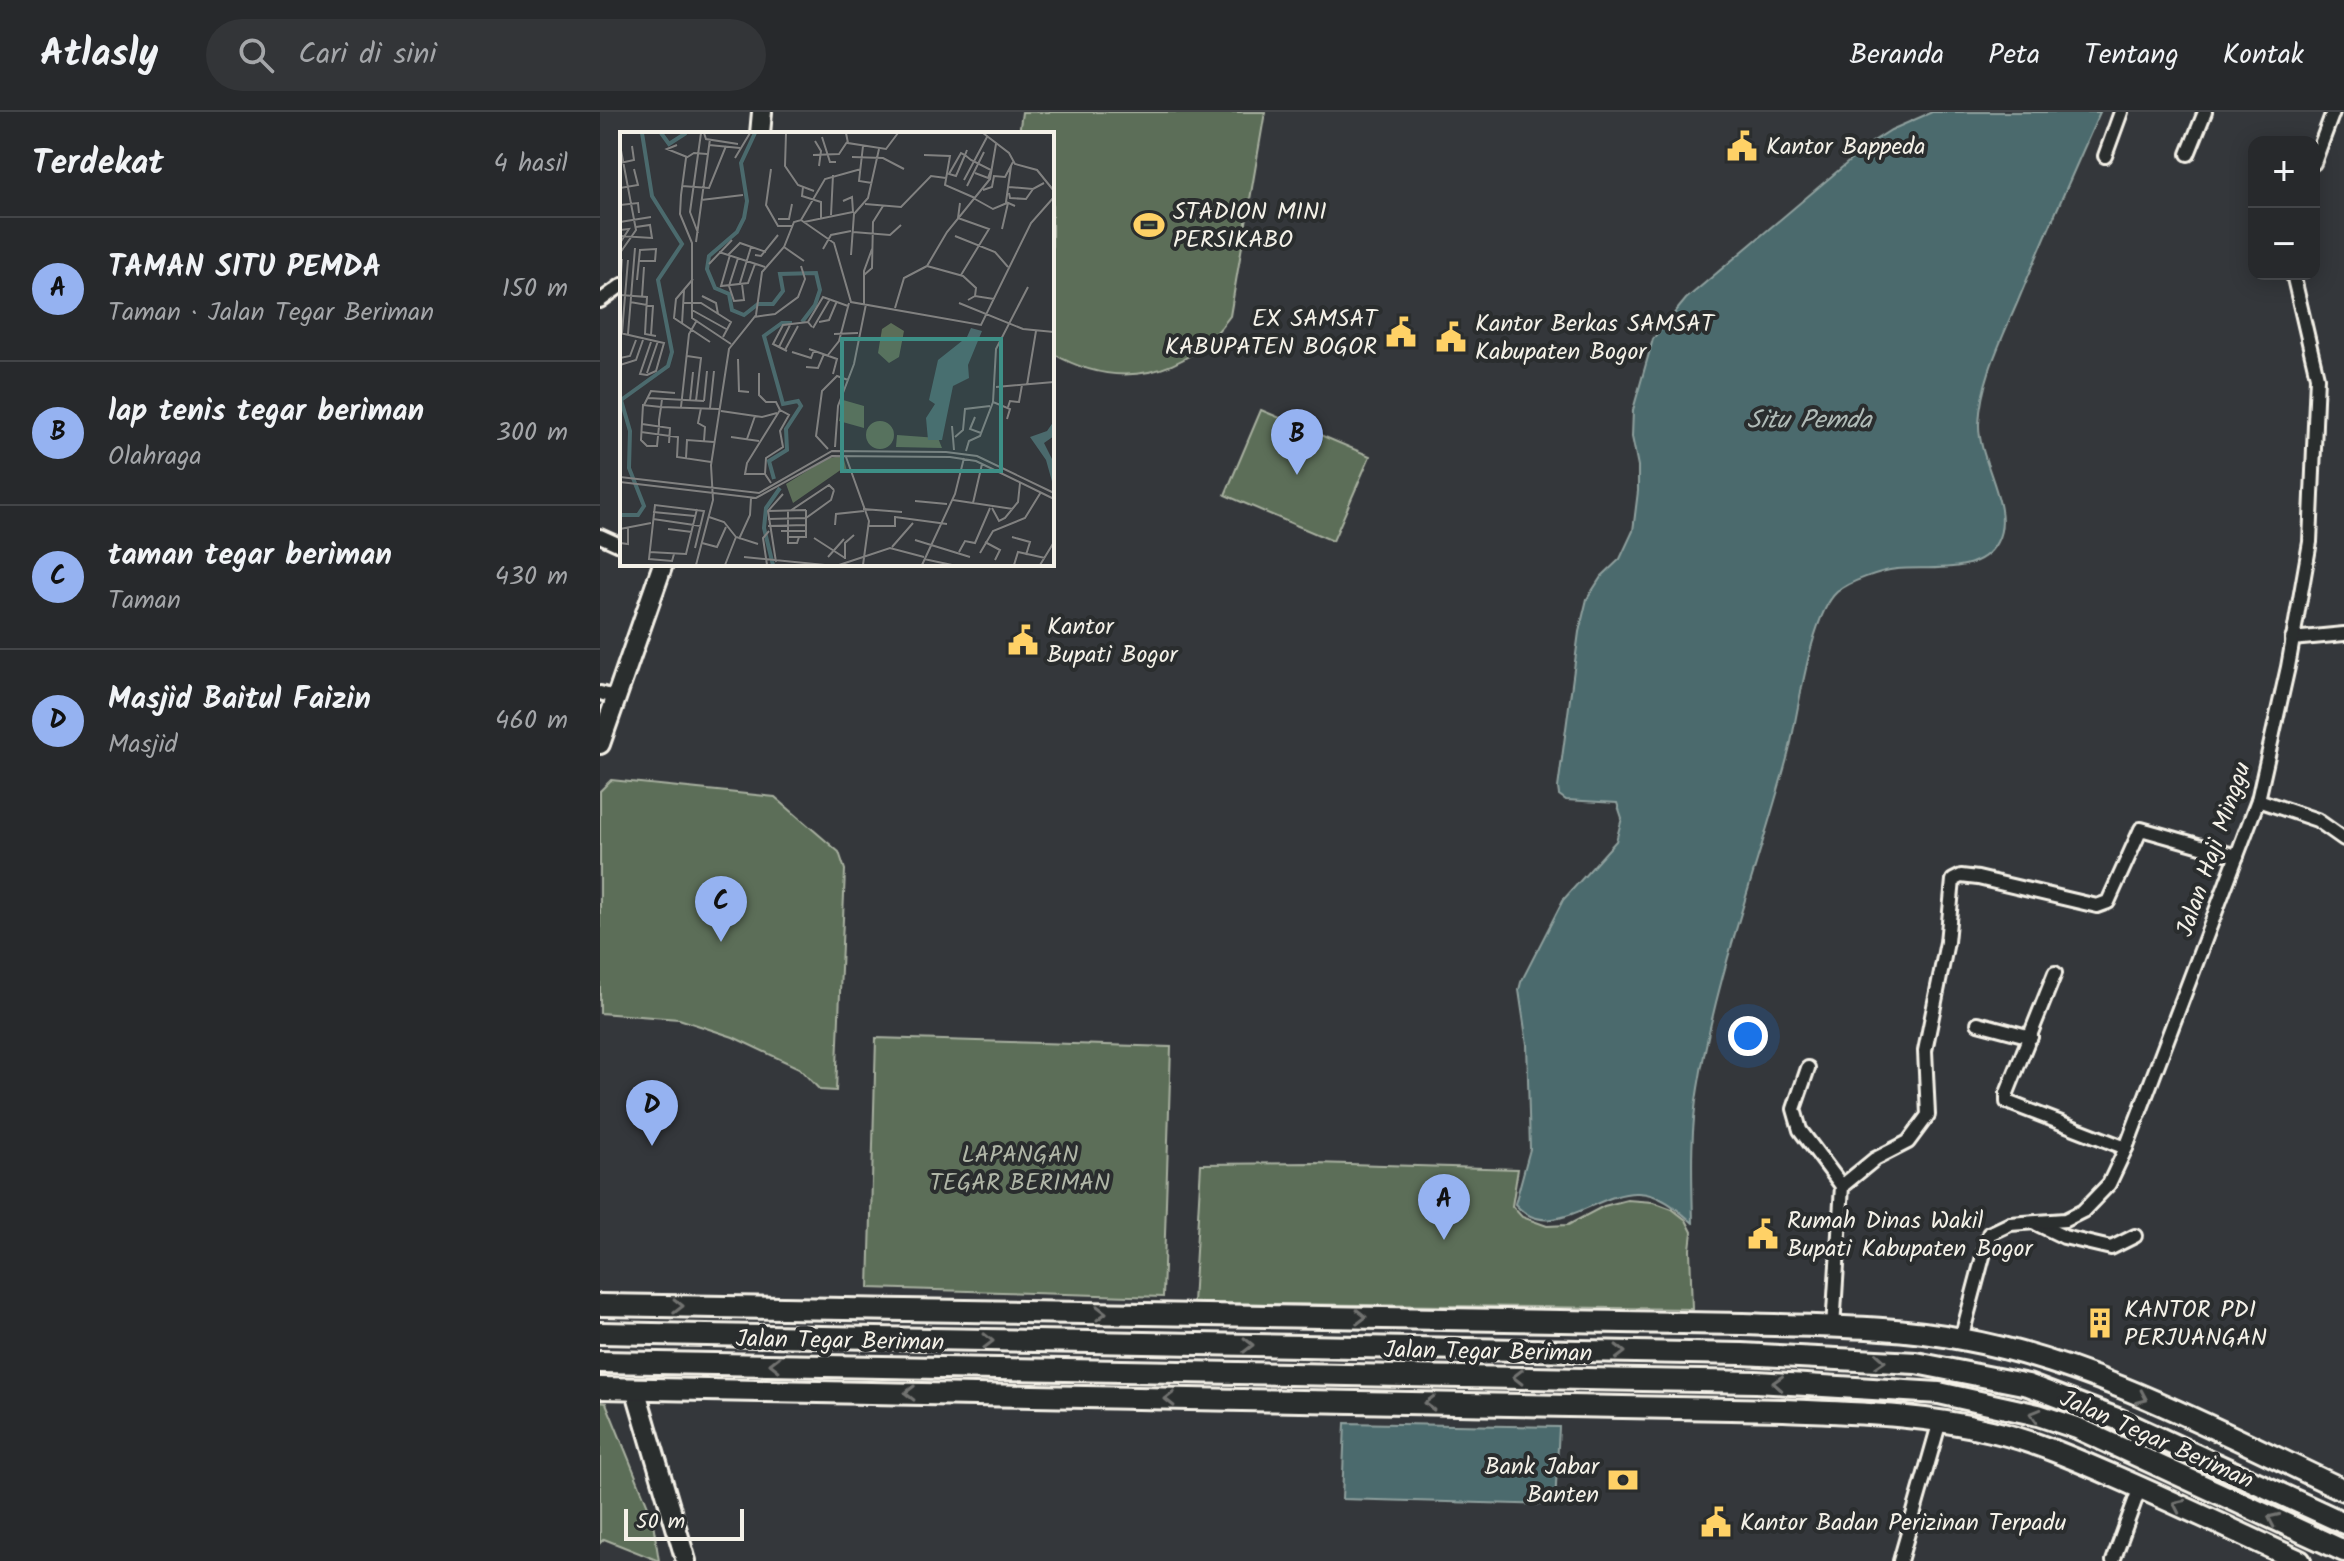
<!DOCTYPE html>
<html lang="id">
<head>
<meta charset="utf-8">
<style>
  body { margin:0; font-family:Kalam,sans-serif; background:#333538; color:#f1f3f6 }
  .controls { position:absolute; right:24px; top:24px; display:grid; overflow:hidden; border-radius:16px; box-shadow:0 4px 20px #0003 }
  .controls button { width:72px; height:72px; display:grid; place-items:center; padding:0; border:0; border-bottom:2px solid #434548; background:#27292c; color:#f1f3f6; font:40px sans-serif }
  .scale { position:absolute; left:24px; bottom:20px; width:120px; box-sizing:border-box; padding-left:8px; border:4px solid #f4f1e8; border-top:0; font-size:22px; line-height:28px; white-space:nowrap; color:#f4f1e8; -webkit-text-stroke:6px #2a2d2e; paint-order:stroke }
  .you { position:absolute; left:1148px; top:924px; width:28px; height:28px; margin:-20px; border:6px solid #fff; border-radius:50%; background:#1a73e8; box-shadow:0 0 0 12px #1a73e833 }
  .badge { display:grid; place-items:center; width:52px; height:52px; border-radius:50%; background:#95b2f1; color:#111; font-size:26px; font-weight:700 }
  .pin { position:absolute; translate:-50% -66px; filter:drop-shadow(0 2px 4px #0008) }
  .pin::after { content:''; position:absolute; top:42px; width:28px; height:24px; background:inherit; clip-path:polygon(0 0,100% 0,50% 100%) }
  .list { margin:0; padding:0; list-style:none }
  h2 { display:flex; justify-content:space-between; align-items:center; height:104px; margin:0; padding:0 32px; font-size:34px }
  h2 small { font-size:26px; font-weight:400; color:#a4a6a9 }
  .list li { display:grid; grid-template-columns:52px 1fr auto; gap:24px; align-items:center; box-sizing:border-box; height:144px; padding:0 32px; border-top:2px solid #434548 }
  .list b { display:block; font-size:30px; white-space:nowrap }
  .list p { margin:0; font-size:26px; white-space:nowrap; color:#a4a6a9 }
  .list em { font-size:26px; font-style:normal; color:#a4a6a9 }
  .icon { flex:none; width:44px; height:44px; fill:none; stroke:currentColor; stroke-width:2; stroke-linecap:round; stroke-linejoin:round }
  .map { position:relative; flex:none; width:1744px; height:1449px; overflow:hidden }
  header { display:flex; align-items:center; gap:48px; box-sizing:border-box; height:112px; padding:0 40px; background:#27292c; border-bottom:2px solid #434548 }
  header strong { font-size:38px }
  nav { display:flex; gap:44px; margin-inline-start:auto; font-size:28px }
  .search { width:560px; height:72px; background:#333538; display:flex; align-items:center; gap:20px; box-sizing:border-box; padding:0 28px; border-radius:44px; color:#a4a6a9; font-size:30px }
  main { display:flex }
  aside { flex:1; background:#27292c }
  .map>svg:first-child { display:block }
  .green { fill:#5c6e58; stroke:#a8b0a0; stroke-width:2 }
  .water { fill:#4b6a6d; stroke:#8fa09e; stroke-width:2 }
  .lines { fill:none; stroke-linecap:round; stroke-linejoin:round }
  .street-casing { stroke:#f4f1e8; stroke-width:18 }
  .secondary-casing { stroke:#f4f1e8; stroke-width:24 }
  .primary-casing { stroke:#f4f1e8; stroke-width:26 }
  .street { stroke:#2a2d2e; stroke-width:12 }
  .secondary { stroke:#2a2d2e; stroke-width:18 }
  .primary { stroke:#2a2d2e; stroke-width:20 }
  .oneway { stroke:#71726f }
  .labels { text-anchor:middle; stroke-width:8; stroke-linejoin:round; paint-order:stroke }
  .poi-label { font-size:24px; fill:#f4f1e8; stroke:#2a2d2e; text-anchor:start }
  .street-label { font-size:24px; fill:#f4f1e8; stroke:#2a2d2e }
  .park-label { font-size:24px; fill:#b0b6a7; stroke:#2a2d2e }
  .water-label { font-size:26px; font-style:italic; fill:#b0bbb7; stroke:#2a2d2e }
  .inset-river { fill:none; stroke:#4b6a6d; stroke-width:4 }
  .inset-road { fill:none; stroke:#818180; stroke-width:2 }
  .view { fill:#3d8f86; fill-opacity:0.15; stroke:#3d8f86; stroke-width:4 }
  .inset-edge { fill:none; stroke:#f4f1e8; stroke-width:4 }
</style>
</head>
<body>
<header>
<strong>Atlasly</strong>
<div class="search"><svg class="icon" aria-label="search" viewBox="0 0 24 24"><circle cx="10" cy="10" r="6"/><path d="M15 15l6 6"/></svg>Cari di sini</div>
<nav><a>Beranda</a><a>Peta</a><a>Tentang</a><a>Kontak</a></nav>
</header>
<main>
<aside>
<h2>Terdekat<small>4 hasil</small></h2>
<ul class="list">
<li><span class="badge">A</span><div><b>TAMAN SITU PEMDA</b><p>Taman · Jalan Tegar Beriman</p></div><em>150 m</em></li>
<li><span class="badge">B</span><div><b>lap tenis tegar beriman</b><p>Olahraga</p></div><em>300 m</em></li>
<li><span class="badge">C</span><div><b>taman tegar beriman</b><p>Taman</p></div><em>430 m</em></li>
<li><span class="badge">D</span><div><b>Masjid Baitul Faizin</b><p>Masjid</p></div><em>460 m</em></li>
</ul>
</aside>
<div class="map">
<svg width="1744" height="1449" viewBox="0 0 1744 1449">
  <rect width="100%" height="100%" fill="#34373b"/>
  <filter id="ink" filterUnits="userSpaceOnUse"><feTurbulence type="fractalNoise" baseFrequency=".0125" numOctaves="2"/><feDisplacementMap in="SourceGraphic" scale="16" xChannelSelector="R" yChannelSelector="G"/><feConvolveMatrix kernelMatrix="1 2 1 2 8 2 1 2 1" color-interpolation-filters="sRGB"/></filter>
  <g filter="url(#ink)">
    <g class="green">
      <path d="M 422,0 L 665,0 L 630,204 C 586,266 517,279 452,241 L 452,22 L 419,22 Z"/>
      <polygon points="661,298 770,344 733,429 625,383"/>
      <polygon points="11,668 175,685 239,740 245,758 236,979 220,978 199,956 133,925 79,907 0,901 0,679"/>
      <polygon points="276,926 571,935 563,1185 269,1176"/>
      <polygon points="715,1051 918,1057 912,1094 922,1105 947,1114 968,1113 1004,1094 1027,1088 1053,1090 1072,1097 1086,1108 1092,1120 1090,1137 1092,1197 593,1191 601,1052"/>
      <polygon points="0,1290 6,1291 52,1404 59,1449 4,1427 0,1431"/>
    </g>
    <g class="water">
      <path d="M 1332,0 L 1500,0 C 1472,63 1444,126 1418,189 C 1401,229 1381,268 1379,312 C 1378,349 1415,397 1397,430 C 1380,464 1328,454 1297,457 C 1280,459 1250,469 1237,480 C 1210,504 1198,603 1189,639 C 1159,752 1117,860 1098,976 C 1090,1021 1092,1065 1093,1111 C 1077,1097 1061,1082 1038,1081 C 997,1079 950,1133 915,1092 L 930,1037 L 927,932 L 919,878 L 921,870 L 963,788 L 1016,729 L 1022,706 L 1017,691 L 966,688 L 959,683 L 958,676 L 979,520 L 987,487 L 1001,465 L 1020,447 L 1033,419 L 1038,379 L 1038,354 L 1032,325 L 1033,298 L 1053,227 L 1086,187 L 1272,30 L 1291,18 Z"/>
      <polygon points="745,1311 959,1315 955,1393 742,1387"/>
    </g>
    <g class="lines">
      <g class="street-casing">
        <g id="street">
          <polyline points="1588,42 1605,0"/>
          <polyline points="1505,44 1521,0"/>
          <polyline points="1714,51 1733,0"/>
          <polyline points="0,189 22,173"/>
          <polyline points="0,424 22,434"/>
          <polyline points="1692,527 1744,522"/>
          <polyline points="0,581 18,586"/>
          <polyline points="1658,688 1717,708 1744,727"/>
          <polyline points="1455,861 1407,981 1407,990 1526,1036"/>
          <polyline points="1378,911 1431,925"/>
          <polyline points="1208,956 1194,997 1200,1018 1242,1074 1233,1216"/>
          <polyline points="1242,1074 1275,1047 1308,1030 1328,1003 1325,939 1347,830 1353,768 1361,764 1378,766 1497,794 1508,790 1541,717 1637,744"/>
          <polyline points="1437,1112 1464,1125 1511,1136 1535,1124"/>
          <polyline points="1361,1227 1389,1122 1410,1112 1465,1108 1483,1099 1509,1072 1526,1036 1658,688 1688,555 1710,430 1717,265 1693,162"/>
          <polyline points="1300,1449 1340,1309"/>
          <polyline points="1513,1449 1540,1375"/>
        </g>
      </g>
      <g class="secondary-casing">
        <g id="secondary">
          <polyline points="160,22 162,0"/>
          <polyline points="0,632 63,452"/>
          <polyline points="35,1276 86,1449"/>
        </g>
      </g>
      <g class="primary-casing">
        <g id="primary">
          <path d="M 0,1193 L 1143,1212 C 1216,1215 1290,1213 1361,1227 C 1494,1251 1622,1321 1744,1378"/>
          <polyline points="0,1221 1142,1242 1316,1251 1428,1273 1520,1308 1744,1411"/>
          <polyline points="0,1250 1156,1270 1339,1281 1438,1303 1477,1316 1744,1439"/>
          <path d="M 0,1276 L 1184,1298 C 1253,1301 1323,1302 1391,1319 C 1434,1329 1475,1347 1516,1365 C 1578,1392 1639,1421 1700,1449"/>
        </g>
      </g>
      <use href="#street" class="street"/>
      <use href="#secondary" class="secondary"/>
      <use href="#primary" class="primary"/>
    </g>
    <defs><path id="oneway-chevron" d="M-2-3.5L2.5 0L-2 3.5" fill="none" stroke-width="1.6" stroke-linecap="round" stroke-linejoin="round" transform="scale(2)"/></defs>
    <g class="oneway">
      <use href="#oneway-chevron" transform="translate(78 1194) rotate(1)"/>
      <use href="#oneway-chevron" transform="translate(501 1201)"/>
      <use href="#oneway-chevron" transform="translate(761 1205) rotate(1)"/>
      <use href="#oneway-chevron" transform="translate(388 1229) rotate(1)"/>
      <use href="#oneway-chevron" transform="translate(648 1233) rotate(1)"/>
      <use href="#oneway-chevron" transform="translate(1020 1240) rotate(1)"/>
      <use href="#oneway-chevron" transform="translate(1280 1249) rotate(4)"/>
      <use href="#oneway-chevron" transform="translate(175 1252) rotate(-179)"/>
      <use href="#oneway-chevron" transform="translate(918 1265) rotate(-179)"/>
      <use href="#oneway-chevron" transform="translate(1178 1271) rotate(-177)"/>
      <use href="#oneway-chevron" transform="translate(310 1281) rotate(-179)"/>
      <use href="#oneway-chevron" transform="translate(1542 1286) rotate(24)"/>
      <use href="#oneway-chevron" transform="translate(570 1287) rotate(-179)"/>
      <use href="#oneway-chevron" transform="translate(830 1291) rotate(-179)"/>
      <use href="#oneway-chevron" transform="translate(1435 1303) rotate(-164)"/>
      <use href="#oneway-chevron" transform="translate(1578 1393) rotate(-155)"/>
      <use href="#oneway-chevron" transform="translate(1673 1407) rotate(-155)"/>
    </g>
  </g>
  <defs>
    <g id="civic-bare" transform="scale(2.4)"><path d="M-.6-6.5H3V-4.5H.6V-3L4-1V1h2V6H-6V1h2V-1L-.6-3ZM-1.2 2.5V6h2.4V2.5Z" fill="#ffd166" stroke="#2a2d2e" stroke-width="2.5" paint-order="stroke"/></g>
    <g id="stadium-bare" transform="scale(2.4)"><path d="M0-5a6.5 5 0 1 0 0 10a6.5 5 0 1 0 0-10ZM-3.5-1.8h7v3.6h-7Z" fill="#ffd166" stroke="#2a2d2e" stroke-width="2.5" paint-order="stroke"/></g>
    <g id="building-bare" transform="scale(2.4)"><path d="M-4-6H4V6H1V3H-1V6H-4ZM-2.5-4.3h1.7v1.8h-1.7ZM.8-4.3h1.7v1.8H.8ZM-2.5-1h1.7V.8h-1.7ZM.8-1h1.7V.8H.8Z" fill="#ffd166" stroke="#2a2d2e" stroke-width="2.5" paint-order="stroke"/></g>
    <g id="bank-bare" transform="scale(2.4)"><path d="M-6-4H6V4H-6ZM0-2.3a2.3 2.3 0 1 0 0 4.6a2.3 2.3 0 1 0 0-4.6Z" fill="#ffd166" stroke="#2a2d2e" stroke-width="2.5" paint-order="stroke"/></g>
  </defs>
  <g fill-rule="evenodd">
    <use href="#civic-bare" x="1142" y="34"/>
    <use href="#stadium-bare" x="549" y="113"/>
    <use href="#civic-bare" x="801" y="220"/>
    <use href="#civic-bare" x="851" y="225"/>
    <use href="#civic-bare" x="423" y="528"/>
    <use href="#civic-bare" x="1163" y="1122"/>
    <use href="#building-bare" x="1500" y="1211"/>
    <use href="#bank-bare" x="1023" y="1368"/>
    <use href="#civic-bare" x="1116" y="1410"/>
  </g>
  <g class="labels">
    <g class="poi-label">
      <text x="1166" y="42">Kantor Bappeda</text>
      <text x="573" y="107">STADION MINI<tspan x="573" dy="28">PERSIKABO</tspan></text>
      <text x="777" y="214" text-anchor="end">EX SAMSAT<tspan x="777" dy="28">KABUPATEN BOGOR</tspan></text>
      <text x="875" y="219">Kantor Berkas SAMSAT<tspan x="875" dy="28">Kabupaten Bogor</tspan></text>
      <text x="447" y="522">Kantor<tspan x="447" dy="28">Bupati Bogor</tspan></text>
      <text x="1187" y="1116">Rumah Dinas Wakil<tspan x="1187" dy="28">Bupati Kabupaten Bogor</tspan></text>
      <text x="1524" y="1205">KANTOR PDI<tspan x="1524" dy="28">PERJUANGAN</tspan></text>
      <text x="999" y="1362" text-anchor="end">Bank Jabar<tspan x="999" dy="28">Banten</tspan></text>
      <text x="1140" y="1418">Kantor Badan Perizinan Terpadu</text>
    </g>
    <g class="street-label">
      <text transform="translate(1613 737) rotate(-71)" y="8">Jalan Haji Minggu</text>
      <text transform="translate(240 1228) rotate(1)" y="8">Jalan Tegar Beriman</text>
      <text transform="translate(888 1239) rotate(1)" y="8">Jalan Tegar Beriman</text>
      <text transform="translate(1557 1327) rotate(24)" y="8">Jalan Tegar Beriman</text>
    </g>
    <g class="park-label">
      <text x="420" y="1050">LAPANGAN<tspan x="420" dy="28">TEGAR BERIMAN</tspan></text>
    </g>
    <g class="water-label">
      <text x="1209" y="316">Situ Pemda</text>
    </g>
  </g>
  <g transform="translate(20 20)">
    <rect width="434" height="434" fill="#34373b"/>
    <path d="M 271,191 L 284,199 L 279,225 L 269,231 L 258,221 L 262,197 ZM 223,268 L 244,274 L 244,296 L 219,289 ZM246 303a14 14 0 1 1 28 0a14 14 0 1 1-28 0ZM 277,303 L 318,306 L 322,316 L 276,315 ZM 223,324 L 227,339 L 222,337 L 173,371 L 166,352 L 208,326 Z" fill="#5c6e58"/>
    <path d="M 351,196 L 362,199 L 348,233 L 349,246 L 333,254 L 322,308 L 308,308 L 306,286 L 315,272 L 309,268 L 318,228 L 347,205 ZM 434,289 L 434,304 L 424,311 L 433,329 L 433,353 L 426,328 L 410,305 L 427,299 Z" fill="#4b6a6d"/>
    <path class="inset-river" d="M 41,1 L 49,12 L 66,1M 135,1 L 121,31 L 127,69 L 124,86 L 117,100 L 89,124 L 87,137 L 95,156 L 109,162 L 112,178 L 124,183 L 138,172 L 153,172 L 163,159 L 160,142 L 196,141 L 200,158 L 195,173 L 182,190M 154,347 L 149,329 L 167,318 L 166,297 L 181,274 L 178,269 L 163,272 L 144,204 L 162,191 L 172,191M 0,383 L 18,383 L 24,374 L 9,336 L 10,299 L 1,268 L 48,234 L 52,220 L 38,148 L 62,112 L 32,64 L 22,1M 153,433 L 144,396 L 146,376 L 160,356"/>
    <path class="inset-road" d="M 84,1 L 86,7 L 118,12M 166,1 L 165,34 L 178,53 L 194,59M 226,1 L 228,11 L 266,17 L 278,1M 316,1 L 345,1M 363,1 L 389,21 L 395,32 L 417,38 L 434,59M 202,5 L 210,30 L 216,30M 195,9 L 201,19 L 199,34M 0,13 L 16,98 L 0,121M 57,13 L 47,17 L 67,25M 89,13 L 120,16M 243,14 L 239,49 L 252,51M 347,18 L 345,23 L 336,44 L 329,42 L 341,21 L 345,23 L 351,28 L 371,38 L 368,46 L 355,41M 87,22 L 74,21 L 66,26 L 61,63 L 60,82 L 72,111 L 72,186 L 111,212M 193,23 L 219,22 L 227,10M 304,23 L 330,24 L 325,53 L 355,66M 232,25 L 263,26 L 284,37M 115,26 L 130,1M 0,31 L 14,28 L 12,14M 391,34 L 386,70 L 395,74M 151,37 L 146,73 L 158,94 L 172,94M 344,48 L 367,5M 62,54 L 89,56 L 106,14M 347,54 L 364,20M 183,55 L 182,64 L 201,70 L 201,87M 389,55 L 413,57 L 424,51M 0,56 L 18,53 L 14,37M 363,58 L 372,55 L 374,44 L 385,45 L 393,30M 389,61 L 390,66 L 406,67 L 413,57M 355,67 L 373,77 L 387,71M 81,68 L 123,63M 340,71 L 338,86 L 369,97 L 341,143M 245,72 L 281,75 L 311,44 L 326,46M 0,73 L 18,71 L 19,81M 211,83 L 213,43M 158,87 L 169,87 L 172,72M 181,88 L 205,47 L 241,37M 0,90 L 31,85M 184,90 L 233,80 L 232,65 L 223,69M 382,97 L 388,71M 0,98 L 9,97 L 0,111M 233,100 L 270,103 L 281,93M 78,101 L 70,80 L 81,1M 0,104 L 32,106 L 30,93 L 16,95M 335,104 L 375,120 L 388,135M 76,110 L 90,7M 164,115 L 184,129M 203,117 L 211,103 L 231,99M 99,120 L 145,135M 108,123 L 120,111 L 146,120M 110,123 L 101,154 L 128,151 L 135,132M 135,123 L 141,124 L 158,103M 231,123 L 234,82 L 248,66 L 259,17M 118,126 L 109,154 L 114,169 L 124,168 L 122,152M 89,132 L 112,108M 307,134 L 327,100 L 370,47 L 376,12M 307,134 L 343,144 L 356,156 L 355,164M 244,143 L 252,136 L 253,90 L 263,74M 73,147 L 56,167 L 54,186 L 90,210M 17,148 L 20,118 L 36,117 L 35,129 L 19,129M 120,151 L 131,115M 0,156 L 2,127M 0,163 L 27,165 L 25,202 L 36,204M 82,164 L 96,171 L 98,182M 22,165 L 24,135M 348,168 L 355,164 L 374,167M 10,170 L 33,174 L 31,203M 63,171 L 81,171 L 111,190 L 103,205M 339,171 L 403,197 L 434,200M 244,172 L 244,139 L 252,117M 275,176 L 284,146 L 307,134M 72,178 L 108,198M 134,185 L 155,182 L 178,165 L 185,147 L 181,134M 199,190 L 209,188 L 217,169M 62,192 L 64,158M 192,195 L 188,190 L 203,165 L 228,174M 193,196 L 210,167M 0,201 L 44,211 L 36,239 L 27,243M 2,201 L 8,128M 8,202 L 15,116M 214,202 L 238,201M 159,215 L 170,193M 189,217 L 217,227 L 213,242M 165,218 L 178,194M 167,219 L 153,212 L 163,193 L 188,190M 172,220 L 191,226 L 194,218M 208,223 L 219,209 L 229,171M 67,224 L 81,226 L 76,269M 0,226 L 10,224 L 16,208M 118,227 L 119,259 L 129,260M 0,233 L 16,228 L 23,208M 186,235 L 198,236 L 204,222M 27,241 L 38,209M 139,241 L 139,263 L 146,270 L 156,270 L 160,278 L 127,331 L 125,342 L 145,342 L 151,351M 27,243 L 20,242 L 31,210M 407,253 L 416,199M 376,255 L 434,250M 28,266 L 84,269M 42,267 L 41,275 L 39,288 L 39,294 L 37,314 L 27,314 L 21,308 L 23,273 L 41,275 L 99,277M 70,269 L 73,240M 84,269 L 87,239M 373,270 L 390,277 L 387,287M 24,273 L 31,259 L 55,261M 61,275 L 69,202 L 77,188M 388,275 L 390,269 L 399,270 L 402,253M 81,276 L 78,291 L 85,295 L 84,309M 90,276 L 94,239M 101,279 L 142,285 L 157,281M 355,285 L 350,297 L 361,301M 22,292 L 50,296 L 49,311M 332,294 L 334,318M 21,300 L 58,305 L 57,325 L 91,330M 111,305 L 139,309M 335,305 L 343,298 L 345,277 L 370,274M 127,307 L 135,284M 215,315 L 218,274 L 234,232 L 246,172M 208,317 L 196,304 L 202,259 L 217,244 L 228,248M 346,319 L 349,309 L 360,304 L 373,270 L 376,217 L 408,155M 226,325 L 249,389 L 243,433M 66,326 L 67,308 L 94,310M 145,342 L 146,326 L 163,315 L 160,299 L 169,283 L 160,278M 0,345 L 139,361 L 212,319 L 326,320 L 357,324 L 434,361M 0,350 L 136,366 L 212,324 L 330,325 L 356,329 L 434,367M 333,368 L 393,377M 295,369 L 327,372M 353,371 L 362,332M 372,376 L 379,389 L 385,386 L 398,370 L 400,351M 243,377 L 282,380M 148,379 L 186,378M 168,379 L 168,411 L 177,411 L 179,405M 170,379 L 209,353 L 214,358M 33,380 L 75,384M 89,385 L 104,390 L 116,405 L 138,412M 275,385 L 327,392M 33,387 L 81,394M 148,387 L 186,386 L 211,368 L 214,358M 215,393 L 216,382 L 244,379M 148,394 L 186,393M 248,394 L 275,394 L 275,384M 0,397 L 31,391M 48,397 L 72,400M 161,399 L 186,399M 168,405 L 186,405 L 186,378M 392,405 L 410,410 L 406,423M 194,406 L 225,426M 119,407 L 130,383 L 131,366M 295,408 L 350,425M 365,410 L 380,418 L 375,428M 0,411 L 8,412 L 8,396M 82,411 L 97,415 L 106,395M 272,415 L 293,391M 29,420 L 66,422 L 77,377M 339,420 L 345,409 L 355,411 L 370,376M 360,421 L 373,399 L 405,386 L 421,360M 54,422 L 52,429 L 29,427 L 35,373 L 84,379 L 75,416M 124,425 L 205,433M 208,425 L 224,407M 225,427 L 225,411 L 234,403M 304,427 L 332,433M 156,430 L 148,379 L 163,362M 76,433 L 93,368 L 91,333 L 109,217 L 136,183 L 142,140 L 164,115 L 174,90 L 181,88 L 214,111 L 231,170 L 361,193 L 411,91 L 434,65M 105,433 L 116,405M 147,433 L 143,406 L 149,399M 219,433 L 270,416 L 304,425M 302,433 L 335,362 L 344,326M 394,433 L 398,420 L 425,426M 420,433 L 434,410"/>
    <path class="view" d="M 222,207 L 381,207 L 381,339 L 222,339 Z"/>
    <rect width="434" height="434" class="inset-edge"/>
  </g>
</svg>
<div class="controls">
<button>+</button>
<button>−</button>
</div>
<div class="scale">50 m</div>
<div class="you"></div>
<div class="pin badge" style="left:844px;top:1128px">A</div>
<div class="pin badge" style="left:697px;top:363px">B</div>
<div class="pin badge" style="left:121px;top:830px">C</div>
<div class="pin badge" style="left:52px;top:1034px">D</div>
</div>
</main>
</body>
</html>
